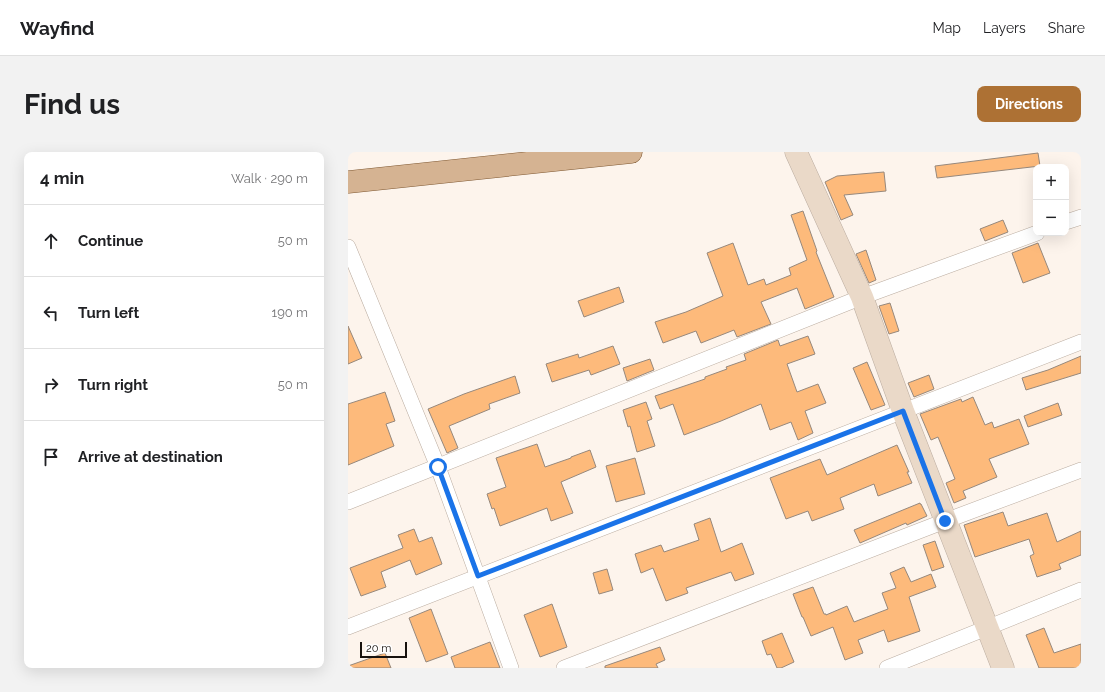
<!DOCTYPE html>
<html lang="en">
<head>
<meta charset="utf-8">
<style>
  body { margin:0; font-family:Raleway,sans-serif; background:#f2f2f2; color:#202124 }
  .controls { position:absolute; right:12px; top:12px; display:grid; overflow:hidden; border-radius:8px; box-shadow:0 4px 16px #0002 }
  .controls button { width:36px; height:36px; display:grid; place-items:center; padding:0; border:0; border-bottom:1px solid #e0e0e0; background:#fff; color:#202124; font:20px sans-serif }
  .scale { position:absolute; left:12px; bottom:10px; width:47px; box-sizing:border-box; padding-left:4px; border:2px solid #17120e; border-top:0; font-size:11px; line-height:14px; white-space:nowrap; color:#17120e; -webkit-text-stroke:3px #fff; paint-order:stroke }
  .stop { position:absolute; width:12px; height:12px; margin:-9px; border:3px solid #1a73e8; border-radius:50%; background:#fff }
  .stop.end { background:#1a73e8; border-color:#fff; box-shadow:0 1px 4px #0008 }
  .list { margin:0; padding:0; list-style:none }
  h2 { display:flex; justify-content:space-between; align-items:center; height:52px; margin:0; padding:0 16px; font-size:17px }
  h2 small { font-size:13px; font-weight:400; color:#757577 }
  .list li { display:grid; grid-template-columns:26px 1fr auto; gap:12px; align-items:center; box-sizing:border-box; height:72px; padding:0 16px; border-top:1px solid #e0e0e0 }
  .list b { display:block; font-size:15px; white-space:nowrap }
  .list em { font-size:13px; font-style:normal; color:#757577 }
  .icon { flex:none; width:22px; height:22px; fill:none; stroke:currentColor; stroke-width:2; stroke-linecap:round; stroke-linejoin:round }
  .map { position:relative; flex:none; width:733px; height:516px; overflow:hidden; border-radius:8px }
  header { display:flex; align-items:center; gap:24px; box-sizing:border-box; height:56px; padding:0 20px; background:#fff; border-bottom:1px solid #e0e0e0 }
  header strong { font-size:19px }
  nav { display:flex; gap:22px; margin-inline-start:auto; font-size:14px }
  .intro { display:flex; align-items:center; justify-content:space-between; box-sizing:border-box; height:96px; padding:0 24px }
  h1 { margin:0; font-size:28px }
  .button { padding:10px 18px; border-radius:8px; background:#ad7134; color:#fff; font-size:14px; font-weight:700 }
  main { display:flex; gap:24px; padding:0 24px }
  aside { flex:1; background:#fff; border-radius:8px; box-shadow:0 4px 16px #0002 }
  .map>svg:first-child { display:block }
  .building { fill:#fdba7b; stroke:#96887c }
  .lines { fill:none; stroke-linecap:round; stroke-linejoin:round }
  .minor-casing { stroke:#bbada1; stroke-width:16 }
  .secondary-casing { stroke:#bbada1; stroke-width:23 }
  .primary-casing { stroke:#805a34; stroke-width:23 }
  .minor { stroke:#fff; stroke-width:15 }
  .secondary { stroke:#ead9c8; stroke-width:22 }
  .primary { stroke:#d5b392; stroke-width:22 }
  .route { stroke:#1a73e8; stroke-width:5 }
</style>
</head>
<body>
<header>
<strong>Wayfind</strong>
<nav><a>Map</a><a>Layers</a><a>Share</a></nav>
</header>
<div class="intro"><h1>Find us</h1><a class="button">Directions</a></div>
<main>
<aside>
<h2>4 min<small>Walk · 290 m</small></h2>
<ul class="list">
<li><svg class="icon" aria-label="ahead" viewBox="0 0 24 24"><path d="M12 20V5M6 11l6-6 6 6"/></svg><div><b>Continue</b></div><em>50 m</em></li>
<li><svg class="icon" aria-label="left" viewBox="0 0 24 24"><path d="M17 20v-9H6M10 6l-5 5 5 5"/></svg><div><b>Turn left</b></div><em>190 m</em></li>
<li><svg class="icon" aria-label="right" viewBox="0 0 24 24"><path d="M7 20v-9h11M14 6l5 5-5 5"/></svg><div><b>Turn right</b></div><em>50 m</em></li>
<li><svg class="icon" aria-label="arrive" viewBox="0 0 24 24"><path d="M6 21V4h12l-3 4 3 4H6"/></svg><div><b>Arrive at destination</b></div></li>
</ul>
</aside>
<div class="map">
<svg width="733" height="516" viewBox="0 0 733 516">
  <rect width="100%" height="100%" fill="#fdf4ec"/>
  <g class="building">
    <polygon points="690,1 692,14 589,26 587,14"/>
    <polygon points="536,20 538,39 496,43 505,63 493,68 477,30 489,24"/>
    <polygon points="455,59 469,99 468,100 486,145 457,157 449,136 413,150 423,172 389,185 386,178 353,191 348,179 315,191 307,170 338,160 375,144 359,101 385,91 400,133 416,127 418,133 443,123 441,116 459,108 443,63"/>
    <polygon points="655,68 660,80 637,89 632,77"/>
    <polygon points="690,91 702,121 675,131 664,101"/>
    <polygon points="518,98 528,128 521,131 508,102"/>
    <polygon points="271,135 276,150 236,165 230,149"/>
    <polygon points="542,151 551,179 541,182 531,154"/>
    <polygon points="0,174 14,206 0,212"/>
    <polygon points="460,184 467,202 439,212 449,240 470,232 478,251 457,259 465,281 450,288 443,270 422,278 413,252 373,269 336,283 325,252 312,257 307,244 357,227 357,225 379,217 378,215 398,208 396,202 430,188 432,194"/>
    <polygon points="265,194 272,212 243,223 241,218 204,230 198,212 230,202 231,206"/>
    <polygon points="733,204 733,221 678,238 674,226 700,218"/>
    <polygon points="302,207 306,218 279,229 275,216"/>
    <polygon points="519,210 537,253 523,258 505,216"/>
    <polygon points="581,223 586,237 566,245 560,231"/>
    <polygon points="167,224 172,241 141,252 142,257 101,274 110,296 99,301 80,257 116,242"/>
    <polygon points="37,240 47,269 38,272 46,294 0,313 0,252"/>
    <polygon points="625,245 637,273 644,270 646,276 671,267 681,292 641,307 649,325 615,339 618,346 606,351 598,331 607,327 590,285 583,288 572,262 613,247 614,250"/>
    <polygon points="298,250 304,267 299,269 307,294 289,300 282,274 280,275 275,258"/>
    <polygon points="710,251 714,263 680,275 676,264"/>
    <polygon points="189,292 197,315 223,306 223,305 242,298 248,315 213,330 225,361 203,369 199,356 152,374 146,356 144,357 139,342 158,335 148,306"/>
    <polygon points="549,293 561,320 559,320 564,331 530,344 526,332 492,346 496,357 464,369 460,359 438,367 422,326 472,307 479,323"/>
    <polygon points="287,306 297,342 268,350 258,314"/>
    <polygon points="572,351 572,352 573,352 579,364 559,373 558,371 512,391 506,378"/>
    <polygon points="655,360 660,374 699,361 709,390 733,379 733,403 711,412 713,417 689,425 682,404 686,402 681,387 627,405 616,373"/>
    <polygon points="362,366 373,400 394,391 406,422 387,429 383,420 338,436 340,441 318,449 305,416 293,421 287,402 313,393 316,400 351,388 346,372"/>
    <polygon points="66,377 71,390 84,385 94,412 68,423 62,408 33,420 38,435 13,444 2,416 55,396 50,383"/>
    <polygon points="587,389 596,415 584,419 575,393"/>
    <polygon points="556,415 563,430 583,422 588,435 561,445 572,479 540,490 536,478 510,488 515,501 497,508 485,475 463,484 455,465 454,465 445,442 465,435 476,462 478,462 478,463 499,454 506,470 540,457 534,441 548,436 542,421"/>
    <polygon points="259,417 265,438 251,442 245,421"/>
    <polygon points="204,452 219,495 192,505 176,463"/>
    <polygon points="83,457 100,502 78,510 61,466"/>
    <polygon points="696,476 706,501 733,492 733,516 691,516 678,483"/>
    <polygon points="434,481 446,510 433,516 429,516 423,502 419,503 414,489"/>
    <polygon points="142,490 152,516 107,516 103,505"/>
    <polygon points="312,495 317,508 308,512 310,516 257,516 257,514"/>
    <polygon points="37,501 43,516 0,516 0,514"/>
  </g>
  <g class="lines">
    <g class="minor-casing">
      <g id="minor">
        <polyline points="718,70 733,65"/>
        <polyline points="0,95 90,315 163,516"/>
        <polyline points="0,350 514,145 689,81"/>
        <polyline points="0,475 733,190"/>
        <polyline points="216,516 597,369 733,318"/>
        <polyline points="539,516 733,438"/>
      </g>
    </g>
    <g class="secondary-casing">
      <polyline id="secondary" points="448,0 514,145 555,259 655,516"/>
    </g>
    <g class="primary-casing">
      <polyline id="primary" points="0,30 283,0"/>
    </g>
    <use href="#minor" class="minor"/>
    <use href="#secondary" class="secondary"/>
    <use href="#primary" class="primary"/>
  </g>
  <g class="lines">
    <polyline class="route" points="90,315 130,424 555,259 597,369"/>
  </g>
</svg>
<div class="controls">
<button>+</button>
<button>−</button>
</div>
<div class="scale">20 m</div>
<div class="stop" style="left:90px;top:315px"></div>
<div class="stop end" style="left:597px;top:369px"></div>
</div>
</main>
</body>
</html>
